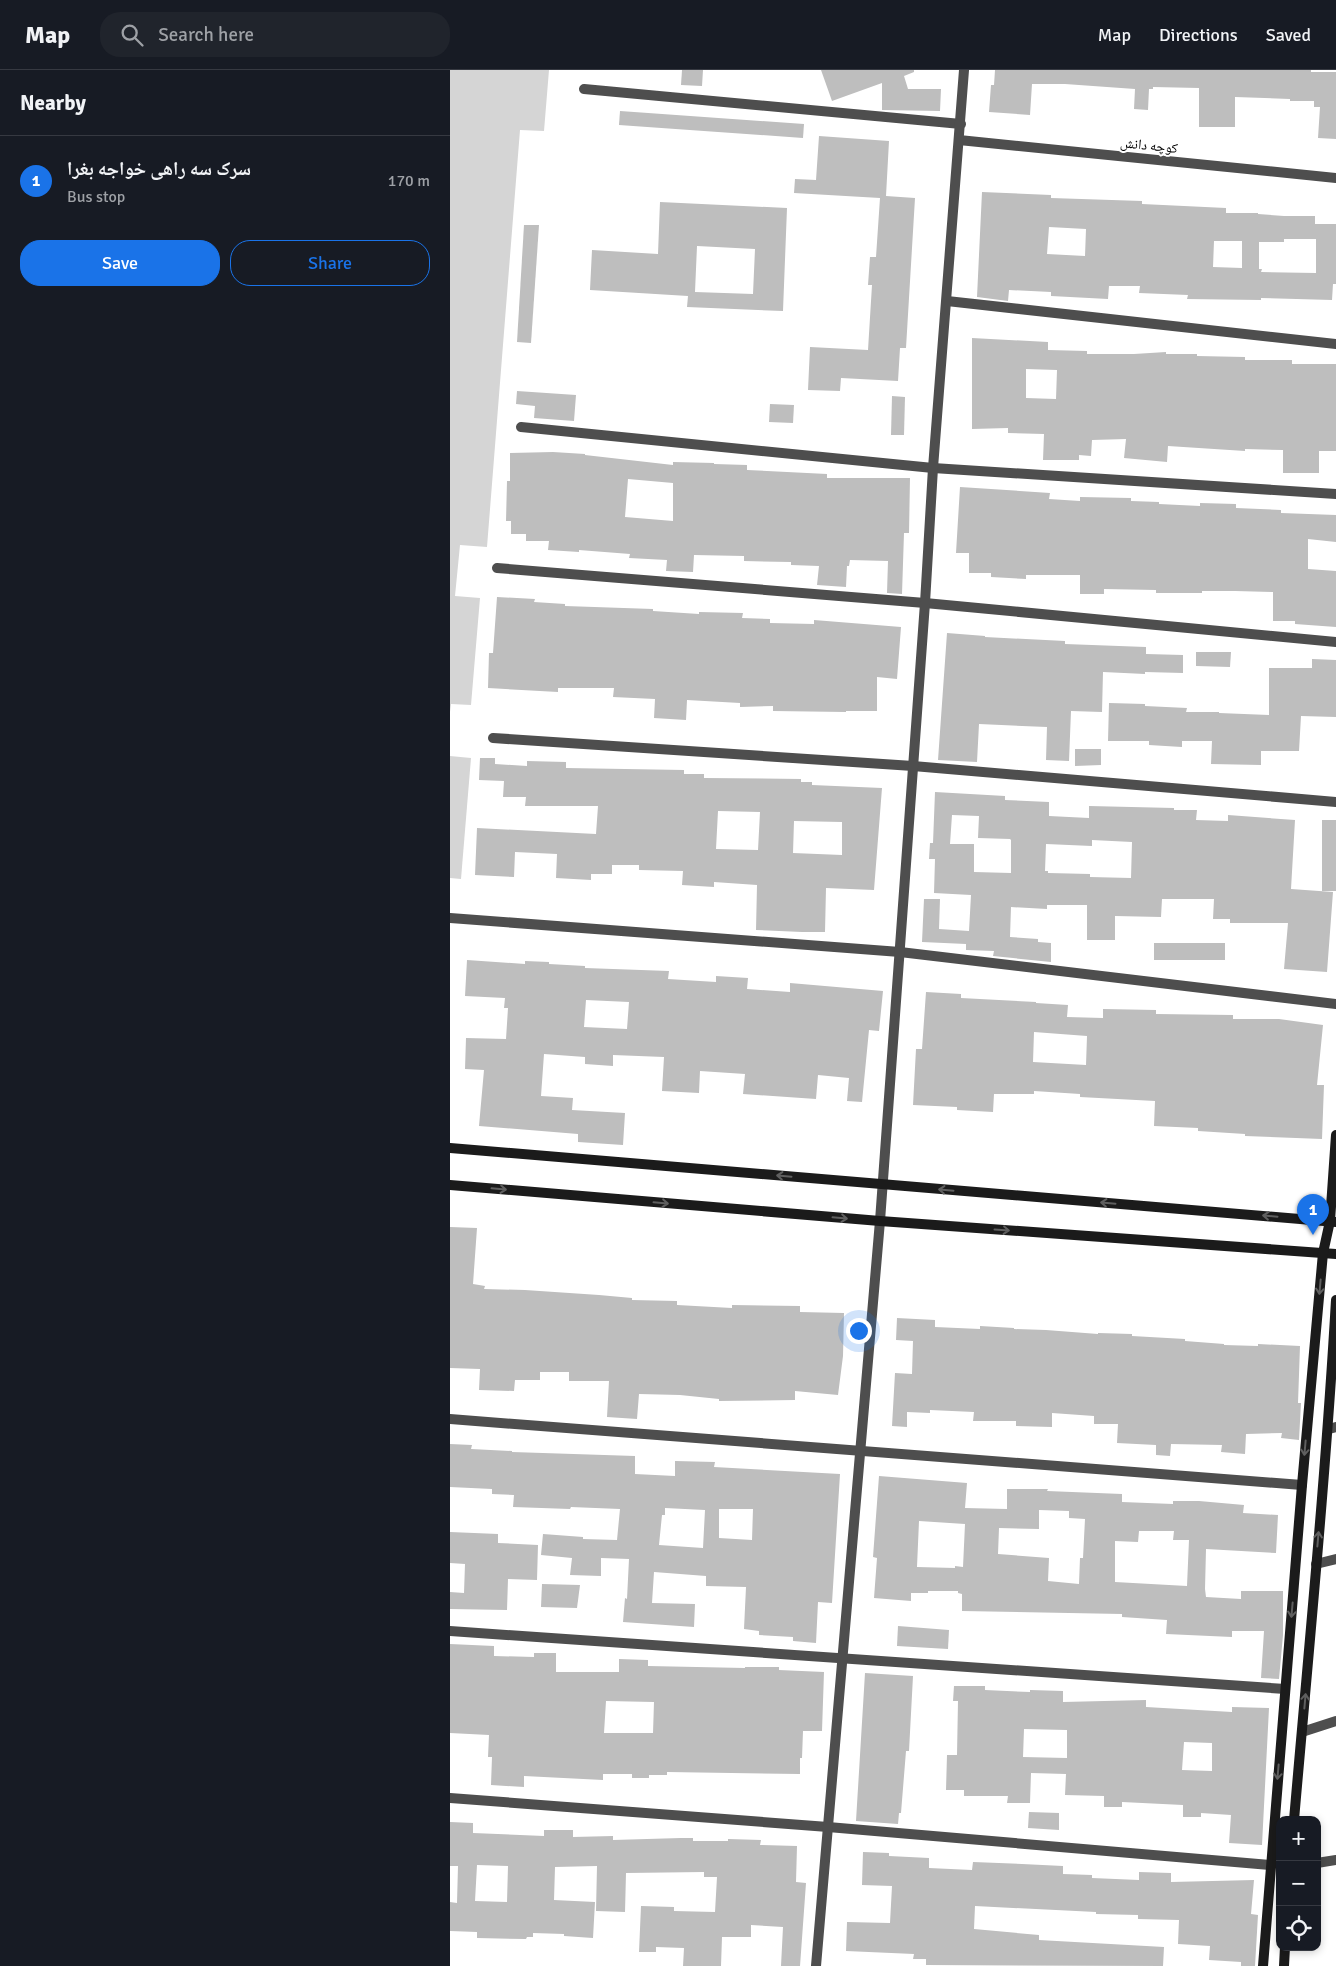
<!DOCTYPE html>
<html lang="en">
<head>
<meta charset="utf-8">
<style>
  body { margin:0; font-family:Signika,"Noto Naskh Arabic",sans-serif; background:#20242c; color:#f1f3f6 }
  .controls { position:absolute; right:15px; bottom:15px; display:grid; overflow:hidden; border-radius:10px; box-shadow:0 2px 8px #0003 }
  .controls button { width:45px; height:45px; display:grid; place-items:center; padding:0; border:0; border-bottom:1px solid #363941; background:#171b24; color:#f1f3f6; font:25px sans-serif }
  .you { position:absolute; left:408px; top:1260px; width:18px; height:18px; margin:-12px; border:4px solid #fff; border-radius:50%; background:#1a73e8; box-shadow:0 0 0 8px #1a73e833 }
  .badge { display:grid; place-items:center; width:32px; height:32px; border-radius:50%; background:#1a73e8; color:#fff; font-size:16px; font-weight:700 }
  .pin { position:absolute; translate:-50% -41px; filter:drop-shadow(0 1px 2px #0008) }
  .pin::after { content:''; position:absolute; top:26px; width:18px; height:15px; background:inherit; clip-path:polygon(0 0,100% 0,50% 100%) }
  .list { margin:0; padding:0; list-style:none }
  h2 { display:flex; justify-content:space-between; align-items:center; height:65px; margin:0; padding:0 20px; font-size:21px }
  h2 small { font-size:16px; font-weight:400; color:#9ea1a6 }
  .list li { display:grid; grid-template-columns:32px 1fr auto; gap:15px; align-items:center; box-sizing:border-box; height:90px; padding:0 20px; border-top:1px solid #363941 }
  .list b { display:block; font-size:19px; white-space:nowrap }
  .list p { margin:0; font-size:16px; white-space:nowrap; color:#9ea1a6 }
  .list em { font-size:16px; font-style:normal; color:#9ea1a6 }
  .actions { display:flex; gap:10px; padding:15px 20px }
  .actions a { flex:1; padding:11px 0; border:1px solid #1a73e8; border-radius:20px; text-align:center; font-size:18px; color:#1a73e8 }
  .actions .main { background:#1a73e8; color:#fff }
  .icon { flex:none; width:28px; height:28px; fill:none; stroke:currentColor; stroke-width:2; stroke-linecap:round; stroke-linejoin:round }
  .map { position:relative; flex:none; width:886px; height:1896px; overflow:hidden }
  header { display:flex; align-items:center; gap:30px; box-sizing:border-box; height:70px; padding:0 25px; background:#171b24; border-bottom:1px solid #363941 }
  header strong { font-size:24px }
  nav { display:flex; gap:28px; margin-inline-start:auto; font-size:18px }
  .search { width:350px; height:45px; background:#20242c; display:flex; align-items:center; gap:12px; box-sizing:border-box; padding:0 18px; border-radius:20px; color:#9ea1a6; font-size:19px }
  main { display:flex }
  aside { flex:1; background:#171b24 }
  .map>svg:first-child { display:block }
  .green { fill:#d5d5d5 }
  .building { fill:#bebebe; fill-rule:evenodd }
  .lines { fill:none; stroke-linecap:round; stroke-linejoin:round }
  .street { stroke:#4e4e4e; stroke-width:10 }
  .secondary { stroke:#1b1b1b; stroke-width:10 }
  .oneway { stroke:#5f5f5f }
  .labels { text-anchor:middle; stroke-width:4; stroke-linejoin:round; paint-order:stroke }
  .street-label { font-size:14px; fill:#000; stroke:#fff }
</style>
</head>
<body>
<header>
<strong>Map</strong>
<div class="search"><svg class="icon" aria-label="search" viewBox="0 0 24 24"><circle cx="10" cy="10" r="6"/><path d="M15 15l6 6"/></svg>Search here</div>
<nav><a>Map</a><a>Directions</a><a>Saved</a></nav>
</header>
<main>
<aside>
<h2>Nearby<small></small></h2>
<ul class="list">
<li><span class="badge">1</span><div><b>سرک سه راهی خواجه بغرا</b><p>Bus stop</p></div><em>170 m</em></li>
</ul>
<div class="actions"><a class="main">Save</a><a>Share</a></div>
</aside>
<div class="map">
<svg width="886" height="1896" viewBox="0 0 886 1896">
  <rect width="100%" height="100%" fill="#fff"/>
  <g class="green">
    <polygon points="0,0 99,0 94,61 70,60 37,477 10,475 5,526 30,528 21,635 1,634 0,642"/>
    <polygon points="0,686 21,688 11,809 0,808"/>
  </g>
  <g class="building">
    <polygon points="232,0 253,0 252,16 231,15"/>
    <polygon points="371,0 464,0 464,2 454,6 458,19 491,19 490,41 432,40 432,13 382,31"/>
    <polygon points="545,0 861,0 861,2 886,2 886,69 868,68 870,37 864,37 864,31 840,31 840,29 785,27 785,57 749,57 749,18 703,17 703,19 699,19 698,40 684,39 685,19 615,14 582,14 580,45 539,42 541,15 544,15"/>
    <polygon points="170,41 354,54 353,68 169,55"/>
    <polygon points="369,66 439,71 436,126 465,128 456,278 450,278 448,311 391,308 390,321 358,320 360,277 418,280 422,215 418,215 420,187 426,187 430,128 344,123 345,109 366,110"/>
    <path d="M 532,122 L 601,125 L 601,128 L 692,131 L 692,134 L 776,138 L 776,143 L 808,143 L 808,144 L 834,146 L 865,146 L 865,154 L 886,154 L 886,214 L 883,214 L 882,230 L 811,228 L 811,230 L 737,229 L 738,225 L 689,223 L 690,216 L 659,216 L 658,229 L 601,226 L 601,222 L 559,220 L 558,231 L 527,227 ZM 599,157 L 636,159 L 635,186 L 597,184 ZM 834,169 L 866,169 L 866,203 L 811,202 L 812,199 L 809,199 L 809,172 L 834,172 ZM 764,171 L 792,171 L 792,198 L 763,197 Z"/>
    <path d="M 210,132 L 337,138 L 333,241 L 237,237 L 238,226 L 140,220 L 142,180 L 208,184 ZM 247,176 L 305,179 L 303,224 L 245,222 Z"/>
    <polygon points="74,155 89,155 81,273 67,272"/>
    <path d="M 522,268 L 598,272 L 598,280 L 637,281 L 637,284 L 684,284 L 716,282 L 716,284 L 747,284 L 747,286 L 795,287 L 795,290 L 842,290 L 842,294 L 886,294 L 886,381 L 869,381 L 869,403 L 833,403 L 833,380 L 795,379 L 795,381 L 718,376 L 717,392 L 674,388 L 676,369 L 642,370 L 641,386 L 629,385 L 629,390 L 593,390 L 594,364 L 558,363 L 558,358 L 522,359 ZM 576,299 L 607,300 L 606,329 L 576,328 Z"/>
    <polygon points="67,321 126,325 124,351 84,348 85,336 66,334"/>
    <polygon points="442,326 455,327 454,365 441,365"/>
    <polygon points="320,334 344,335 343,353 319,352"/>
    <path d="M 103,382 L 135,384 L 135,385 L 223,395 L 223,392 L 264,393 L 264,394 L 297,395 L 297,400 L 377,404 L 377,408 L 460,408 L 459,463 L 454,463 L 452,524 L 437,523 L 438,491 L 400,490 L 399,496 L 397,496 L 396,517 L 367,515 L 369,496 L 341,495 L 341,492 L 294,491 L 294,486 L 244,485 L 243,502 L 216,501 L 217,490 L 179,488 L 180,484 L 129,480 L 129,482 L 98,480 L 99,471 L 76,471 L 76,464 L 61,464 L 61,451 L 56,451 L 57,411 L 60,411 L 60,383 ZM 178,409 L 223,413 L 223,451 L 175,447 Z"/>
    <polygon points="510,417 600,423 599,429 630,431 630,427 681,428 681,431 709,432 709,434 750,436 750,433 786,434 786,438 831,440 831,443 886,445 886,472 858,469 858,499 886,501 886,557 845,554 845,551 823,551 823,522 785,521 752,521 752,523 706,523 706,520 654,519 654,524 630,524 630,505 576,505 576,509 541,507 541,503 519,503 519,483 506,483"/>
    <polygon points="47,527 85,529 84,532 115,534 115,536 203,539 203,541 249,544 249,542 293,543 292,548 320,549 320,553 364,554 364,550 451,557 447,609 427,607 427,641 396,641 396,642 323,641 323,636 290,637 290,633 237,630 236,650 204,648 205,629 163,627 164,618 108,618 108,622 38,618 39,583 43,583"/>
    <polygon points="497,563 535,566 535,567 615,571 615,574 696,577 696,584 733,585 733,603 695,602 695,604 653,602 652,642 621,641 619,691 596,690 597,657 529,654 527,692 488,690"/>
    <polygon points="746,582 781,582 780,597 746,596"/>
    <polygon points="862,589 886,590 886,647 851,646 849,681 811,681 811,695 761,694 762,671 732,671 732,677 699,675 699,671 658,671 659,633 695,634 695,636 737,638 736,642 769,642 769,643 819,645 819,598 862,598"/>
    <polygon points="625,679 651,679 651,695 625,696"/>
    <path d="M 30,688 L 45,688 L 45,694 L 77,696 L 77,691 L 116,692 L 116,698 L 234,700 L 234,704 L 254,704 L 254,708 L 351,709 L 351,712 L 362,712 L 362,715 L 432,718 L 424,820 L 376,818 L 375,862 L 352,862 L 306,860 L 307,815 L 264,812 L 264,817 L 232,815 L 233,801 L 189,800 L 189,795 L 162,795 L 162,804 L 141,804 L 141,810 L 106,808 L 107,784 L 65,782 L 64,807 L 25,805 L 27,758 L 146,764 L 148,736 L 75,736 L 76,727 L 53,727 L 54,711 L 29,710 ZM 268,741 L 310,742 L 308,780 L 266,779 ZM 344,751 L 392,752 L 392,785 L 343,783 Z"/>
    <path d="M 485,722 L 555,726 L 555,730 L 599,732 L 599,746 L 639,748 L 639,736 L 724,738 L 724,740 L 747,740 L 746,750 L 778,751 L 778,745 L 845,750 L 841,819 L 883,822 L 877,902 L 834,899 L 838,853 L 780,853 L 780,849 L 763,849 L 764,829 L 712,829 L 711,847 L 665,846 L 665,870 L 637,870 L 637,835 L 597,835 L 597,839 L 561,837 L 560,867 L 588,869 L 588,872 L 601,873 L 601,892 L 543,886 L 544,881 L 516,880 L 516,874 L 472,872 L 474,829 L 490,829 L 489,859 L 519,861 L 521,825 L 484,823 L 485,789 L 479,789 L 480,773 L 483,773 ZM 502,745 L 529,746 L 528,768 L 560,769 L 561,770 L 561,803 L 524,802 L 524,774 L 500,774 ZM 642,770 L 682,772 L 681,808 L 640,807 L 640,804 L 598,803 L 598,801 L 595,801 L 596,774 L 642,776 Z"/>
    <rect x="872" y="750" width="14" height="71"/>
    <rect x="704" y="873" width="71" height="17"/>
    <path d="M 17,890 L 75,894 L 75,891 L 99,892 L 99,894 L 135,896 L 135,898 L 219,901 L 218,909 L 266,912 L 266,906 L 298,908 L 297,919 L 340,922 L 340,913 L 433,921 L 429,961 L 419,960 L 412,1032 L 397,1031 L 399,1008 L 368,1005 L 366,1029 L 293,1024 L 295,1004 L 250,1001 L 249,1023 L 212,1021 L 214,987 L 163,985 L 163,996 L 135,994 L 135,987 L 94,984 L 91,1026 L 123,1028 L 122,1040 L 175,1043 L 173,1075 L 128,1072 L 128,1064 L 29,1056 L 34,1000 L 15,999 L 16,968 L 56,969 L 58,938 L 54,938 L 55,928 L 15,926 ZM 136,930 L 179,932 L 177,959 L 134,957 Z"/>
    <path d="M 476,922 L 511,924 L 511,928 L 586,932 L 586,933 L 618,935 L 617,947 L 653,948 L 653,939 L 706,940 L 706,944 L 783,945 L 783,949 L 829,949 L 873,955 L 867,1015 L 874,1015 L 872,1069 L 795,1066 L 795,1064 L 748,1061 L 748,1058 L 704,1056 L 705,1031 L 630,1027 L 630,1024 L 584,1021 L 584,1024 L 544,1024 L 543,1042 L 507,1040 L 507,1037 L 463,1035 L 466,979 L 472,979 ZM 584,962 L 637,966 L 636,995 L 583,992 Z"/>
    <polygon points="0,1157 27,1158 23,1214 35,1216 34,1219 75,1220 149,1225 182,1228 182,1230 227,1231 227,1235 282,1238 282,1235 350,1236 350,1242 394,1243 393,1286 388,1325 345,1321 345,1330 269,1331 269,1329 230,1325 189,1324 187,1349 157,1347 159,1311 119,1311 119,1302 90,1302 90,1310 65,1310 64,1321 29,1320 30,1299 0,1298"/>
    <polygon points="447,1248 485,1250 485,1257 530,1259 530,1256 564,1258 564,1259 596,1260 648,1264 648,1263 682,1264 682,1266 735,1269 735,1271 774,1274 774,1275 808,1276 808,1274 850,1276 848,1333 851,1333 849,1370 831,1368 832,1363 796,1364 795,1384 771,1382 772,1375 721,1374 720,1386 706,1385 706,1375 667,1373 668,1354 644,1354 644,1346 602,1343 602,1357 566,1356 566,1351 523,1351 524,1342 480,1340 480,1343 457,1342 457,1357 442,1356 445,1303 462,1304 463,1271 446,1270"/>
    <path d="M 0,1374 L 22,1375 L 21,1379 L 62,1381 L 62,1382 L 185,1386 L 185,1404 L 225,1406 L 225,1391 L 265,1392 L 264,1397 L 390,1404 L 382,1533 L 368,1532 L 366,1573 L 343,1571 L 343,1567 L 309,1565 L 309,1561 L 294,1559 L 296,1517 L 256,1516 L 256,1506 L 204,1502 L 202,1533 L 245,1534 L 244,1557 L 173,1552 L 175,1528 L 177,1529 L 179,1489 L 151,1488 L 151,1506 L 120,1505 L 122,1488 L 91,1485 L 93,1464 L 133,1467 L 133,1469 L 167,1470 L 170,1439 L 121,1437 L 120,1439 L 63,1437 L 64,1425 L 42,1424 L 42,1419 L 0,1417 ZM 215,1438 L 255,1440 L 253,1478 L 209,1475 L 212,1445 L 215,1445 ZM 269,1439 L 303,1439 L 302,1470 L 269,1468 Z"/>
    <path d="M 429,1406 L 517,1413 L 515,1438 L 557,1439 L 557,1419 L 598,1419 L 597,1421 L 672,1424 L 672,1432 L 723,1434 L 723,1431 L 749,1431 L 794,1435 L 793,1443 L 828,1445 L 826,1483 L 756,1479 L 755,1519 L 756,1527 L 791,1529 L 791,1521 L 833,1521 L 833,1565 L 829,1609 L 811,1608 L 814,1561 L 782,1561 L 782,1567 L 716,1564 L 717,1550 L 672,1547 L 672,1544 L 512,1541 L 512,1524 L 508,1523 L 508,1521 L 478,1521 L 478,1523 L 461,1523 L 461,1531 L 424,1528 L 427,1488 L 423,1487 ZM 589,1440 L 619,1441 L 619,1448 L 635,1449 L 633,1488 L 630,1488 L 629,1514 L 598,1511 L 599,1488 L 548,1484 L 549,1458 L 589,1459 ZM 469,1451 L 515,1454 L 513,1497 L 505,1496 L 505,1498 L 467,1497 ZM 689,1461 L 724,1461 L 723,1470 L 739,1470 L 737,1516 L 665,1512 L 665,1471 L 688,1472 Z"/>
    <polygon points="0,1462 48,1464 48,1473 88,1475 87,1510 58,1509 57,1540 0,1539 0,1522 14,1523 15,1494 0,1493"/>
    <polygon points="92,1514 130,1515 127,1538 91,1537"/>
    <polygon points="448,1556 499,1560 498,1579 447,1576"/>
    <path d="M 0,1574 L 44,1576 L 44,1586 L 84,1587 L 84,1583 L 106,1583 L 106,1602 L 169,1602 L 169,1589 L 198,1590 L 198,1596 L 295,1598 L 295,1597 L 329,1597 L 329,1600 L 374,1602 L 372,1661 L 353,1661 L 352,1688 L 350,1688 L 350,1704 L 217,1702 L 217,1705 L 199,1705 L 199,1708 L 182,1708 L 182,1704 L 153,1704 L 153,1710 L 74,1706 L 74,1717 L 41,1715 L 42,1687 L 38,1687 L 39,1665 L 0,1663 ZM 156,1631 L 204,1632 L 203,1663 L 154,1663 Z"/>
    <polygon points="415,1603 463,1606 459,1681 456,1681 451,1743 449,1743 448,1754 406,1751"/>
    <path d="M 504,1616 L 535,1616 L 535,1620 L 580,1622 L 580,1620 L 613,1621 L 613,1632 L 696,1630 L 696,1637 L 782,1642 L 782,1637 L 819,1638 L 812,1775 L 779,1773 L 781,1745 L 751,1743 L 751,1747 L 733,1747 L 733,1735 L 672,1732 L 672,1737 L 654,1737 L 654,1726 L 615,1725 L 616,1704 L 581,1703 L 580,1733 L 557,1733 L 558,1726 L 514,1726 L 514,1720 L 496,1720 L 497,1685 L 507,1685 L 508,1631 L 503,1631 ZM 574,1659 L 617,1660 L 617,1688 L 573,1687 ZM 734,1672 L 762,1673 L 762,1701 L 732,1700 Z"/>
    <polygon points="579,1742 609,1743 609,1760 578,1758"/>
    <path d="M 0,1752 L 23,1753 L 23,1763 L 94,1766 L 94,1760 L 123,1760 L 123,1767 L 163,1766 L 163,1770 L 231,1768 L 243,1768 L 243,1771 L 278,1771 L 278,1769 L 311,1770 L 310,1775 L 347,1776 L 346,1812 L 356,1813 L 350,1896 L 331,1896 L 333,1857 L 301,1855 L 301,1867 L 272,1867 L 271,1896 L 233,1896 L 234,1878 L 206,1877 L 206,1882 L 189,1882 L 191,1836 L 224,1837 L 224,1841 L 265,1842 L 267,1807 L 254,1807 L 254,1802 L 176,1803 L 175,1842 L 146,1841 L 147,1796 L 105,1797 L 104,1830 L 145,1832 L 143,1868 L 114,1866 L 114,1864 L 83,1863 L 83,1867 L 77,1867 L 76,1869 L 27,1868 L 27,1862 L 0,1861 L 0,1832 L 7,1833 L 8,1796 L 0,1796 ZM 27,1795 L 58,1796 L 57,1832 L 25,1831 Z"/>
    <polygon points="413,1782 439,1783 439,1786 479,1788 479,1798 522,1800 523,1792 572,1794 613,1796 613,1804 642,1805 642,1808 689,1810 689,1802 721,1803 721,1812 804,1810 801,1844 808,1845 805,1896 791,1896 791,1892 759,1890 760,1876 728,1874 729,1850 688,1849 688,1845 646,1844 646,1842 525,1836 524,1859 589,1865 589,1870 714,1877 713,1896 476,1895 476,1889 463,1889 464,1884 396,1881 397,1852 440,1853 442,1816 412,1815"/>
  </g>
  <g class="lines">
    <g class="street">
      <polyline points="134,19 511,54"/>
      <polyline points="509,70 886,108"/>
      <polyline points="497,231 886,274"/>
      <polyline points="71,357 483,398 886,424"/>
      <polyline points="47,498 475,533 886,572"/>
      <polyline points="43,668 463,696 886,732"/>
      <polyline points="0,848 450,882 886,934"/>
      <polyline points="0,1349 852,1415"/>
      <polyline points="879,1359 886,1357"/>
      <polyline points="866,1494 886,1489"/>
      <polyline points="0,1561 835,1619"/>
      <polyline points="852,1662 886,1651"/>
      <polyline points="0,1728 378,1757 820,1795"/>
      <polyline points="867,1793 886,1790"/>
      <polyline points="366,1896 430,1151 475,533 483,398 514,0"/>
    </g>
    <g class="secondary">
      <polyline points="0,1078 886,1152"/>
      <polyline points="0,1115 430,1151 886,1184"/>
      <path d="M 844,1750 C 859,1577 876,1403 886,1230"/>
      <polyline points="813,1896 852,1415 873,1183 880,1151 886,1065"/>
      <polyline points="834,1896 835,1877"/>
    </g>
  </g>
  <defs><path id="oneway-shaft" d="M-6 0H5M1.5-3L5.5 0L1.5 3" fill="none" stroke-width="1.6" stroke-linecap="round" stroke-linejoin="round" transform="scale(1.25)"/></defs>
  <g class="oneway">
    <use href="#oneway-shaft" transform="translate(334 1106) rotate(-175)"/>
    <use href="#oneway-shaft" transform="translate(49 1119) rotate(5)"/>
    <use href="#oneway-shaft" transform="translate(496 1120) rotate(-175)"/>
    <use href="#oneway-shaft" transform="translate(211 1133) rotate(5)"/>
    <use href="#oneway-shaft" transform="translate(658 1133) rotate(-175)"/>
    <use href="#oneway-shaft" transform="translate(820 1146) rotate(-175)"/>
    <use href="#oneway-shaft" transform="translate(390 1148) rotate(5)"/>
    <use href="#oneway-shaft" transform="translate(552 1160) rotate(4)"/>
    <use href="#oneway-shaft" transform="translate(870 1217) rotate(95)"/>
    <use href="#oneway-shaft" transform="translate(855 1378) rotate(95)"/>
    <use href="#oneway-shaft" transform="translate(868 1469) rotate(-85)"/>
    <use href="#oneway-shaft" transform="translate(842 1540) rotate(95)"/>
    <use href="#oneway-shaft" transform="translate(855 1631) rotate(-85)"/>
    <use href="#oneway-shaft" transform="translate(828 1702) rotate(95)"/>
  </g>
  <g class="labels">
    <g class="street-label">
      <text transform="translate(699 75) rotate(6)" y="5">کوچه دانش</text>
    </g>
  </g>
</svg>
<div class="controls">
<button>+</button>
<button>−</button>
<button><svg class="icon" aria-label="locate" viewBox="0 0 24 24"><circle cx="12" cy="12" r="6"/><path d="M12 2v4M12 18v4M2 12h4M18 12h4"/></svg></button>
</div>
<div class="you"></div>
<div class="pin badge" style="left:863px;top:1165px">1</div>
</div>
</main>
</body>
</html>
